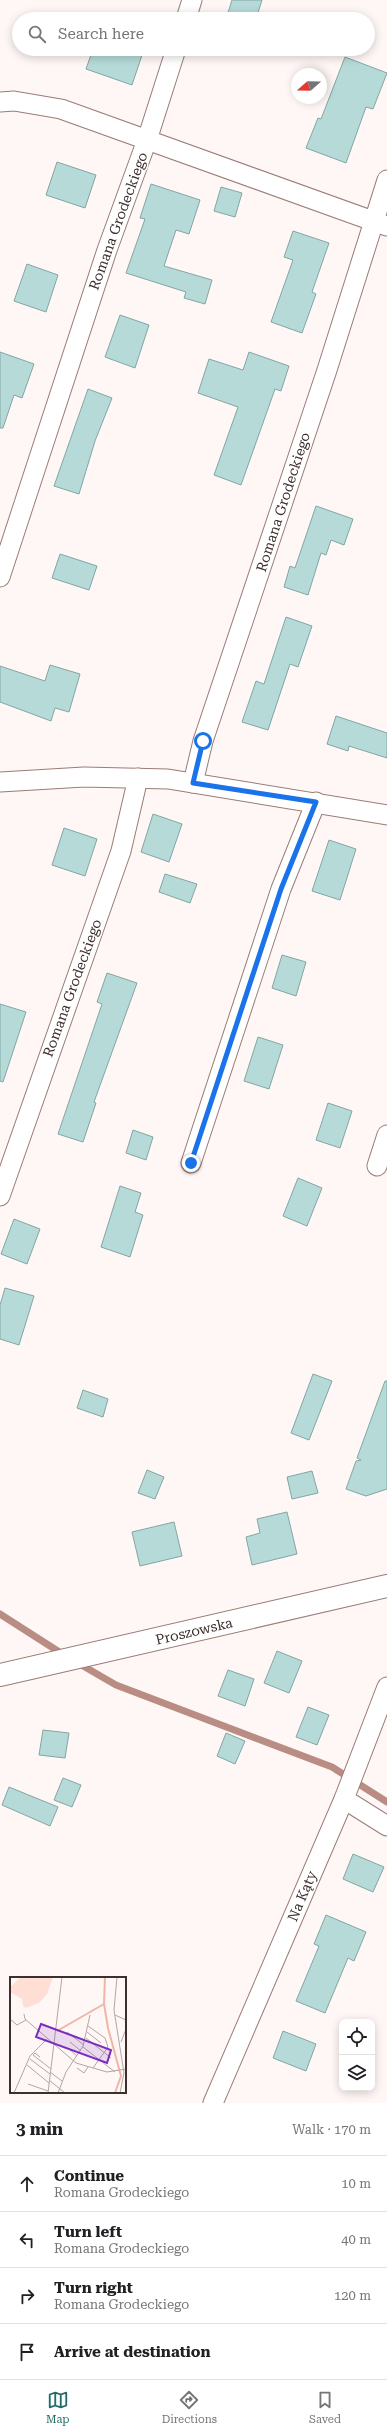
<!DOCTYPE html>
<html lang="en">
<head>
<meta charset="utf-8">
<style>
  body { margin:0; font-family:"Roboto Serif",serif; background:#f6f6f6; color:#202124 }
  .controls { position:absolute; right:12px; bottom:12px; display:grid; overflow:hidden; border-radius:8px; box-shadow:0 2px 10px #0003 }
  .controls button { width:36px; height:36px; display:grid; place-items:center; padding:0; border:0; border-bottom:1px solid #e0e0e0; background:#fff; color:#202124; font:20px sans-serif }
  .compass { position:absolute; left:291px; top:68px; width:36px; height:36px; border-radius:50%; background:#fff; box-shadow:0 2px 10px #0003; rotate:250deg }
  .stop { position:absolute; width:12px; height:12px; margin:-9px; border:3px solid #1a73e8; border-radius:50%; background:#fff }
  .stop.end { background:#1a73e8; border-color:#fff; box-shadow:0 1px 4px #0008 }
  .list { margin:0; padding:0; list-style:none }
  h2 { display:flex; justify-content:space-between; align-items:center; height:52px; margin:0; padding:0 16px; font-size:17px }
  h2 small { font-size:13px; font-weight:400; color:#757577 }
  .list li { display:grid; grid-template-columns:26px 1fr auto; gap:12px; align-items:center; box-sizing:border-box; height:56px; padding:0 16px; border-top:1px solid #e0e0e0 }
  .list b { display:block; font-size:15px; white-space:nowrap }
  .list p { margin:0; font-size:13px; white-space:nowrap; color:#757577 }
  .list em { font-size:13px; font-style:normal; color:#757577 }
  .icon { flex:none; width:22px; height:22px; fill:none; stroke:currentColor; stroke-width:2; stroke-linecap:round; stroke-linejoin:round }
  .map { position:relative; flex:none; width:387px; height:2103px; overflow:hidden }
  .search { position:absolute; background:#fff; box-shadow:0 2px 10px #0003; left:12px; right:12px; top:12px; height:44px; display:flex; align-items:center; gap:10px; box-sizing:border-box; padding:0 14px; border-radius:22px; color:#757577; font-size:15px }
  .sheet { height:276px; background:#fff }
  nav { display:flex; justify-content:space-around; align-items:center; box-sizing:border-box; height:56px; border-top:1px solid #e0e0e0; background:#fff; font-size:11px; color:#757577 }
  nav a { display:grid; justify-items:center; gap:2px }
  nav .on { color:#206b67 }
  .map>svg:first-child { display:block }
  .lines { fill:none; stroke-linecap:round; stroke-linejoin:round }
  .stream { stroke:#ba8d84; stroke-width:7 }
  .building { fill:#b5dad7; stroke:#83a6a3 }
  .minor-casing { stroke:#9a7c75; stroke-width:21 }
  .secondary-casing { stroke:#9a7c75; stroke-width:24 }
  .minor { stroke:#fff; stroke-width:19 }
  .secondary { stroke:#fff; stroke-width:22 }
  .route { stroke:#1a73e8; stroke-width:5 }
  .labels { text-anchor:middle; stroke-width:3; stroke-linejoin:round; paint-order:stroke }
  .street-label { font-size:14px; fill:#3c2f2c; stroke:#fff }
  .inset-river { fill:none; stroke:#f0b5a9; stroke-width:2 }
  .inset-road { fill:none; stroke:#b0a7a5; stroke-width:1 }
  .view { fill:#7b2cbf; fill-opacity:0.15; stroke:#7b2cbf; stroke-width:2 }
  .inset-edge { fill:none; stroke:#3c2f2c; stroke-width:2 }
</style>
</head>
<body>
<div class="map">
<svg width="387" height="2103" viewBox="0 0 387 2103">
  <rect width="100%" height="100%" fill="#fef7f5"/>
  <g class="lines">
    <g class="stream">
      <polyline points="0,1614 64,1655"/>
      <polyline points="78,1663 116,1685 332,1767 387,1802"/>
    </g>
  </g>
  <g class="building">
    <polygon points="232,0 262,0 256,19 226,19"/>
    <polygon points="93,49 144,49 132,85 86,69"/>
    <polygon points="345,57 387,73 373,109 366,107 346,163 306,148 318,118 321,119"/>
    <polygon points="57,162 96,175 85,208 46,195"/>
    <polygon points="151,184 200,200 189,234 176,230 164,266 212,280 205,304 184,298 186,292 126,273 145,219 140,218"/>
    <polygon points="221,187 242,193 235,217 214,211"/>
    <polygon points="293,231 329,243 312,292 316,294 302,333 271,322 293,260 284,257"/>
    <polygon points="27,264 58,275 46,312 14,301"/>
    <polygon points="120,315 149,325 135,368 105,357"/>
    <polygon points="0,352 34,364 22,398 14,395 3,428 0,428"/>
    <polygon points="249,352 289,366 281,391 275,389 241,485 214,475 238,407 198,393 209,359 243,370"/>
    <polygon points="88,389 112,398 95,441 79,494 54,486"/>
    <polygon points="316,506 353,519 344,545 331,540 326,555 321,553 308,595 284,587 290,566 295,568"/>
    <polygon points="60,554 97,566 89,590 52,578"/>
    <polygon points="286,617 312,626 298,667 290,664 268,730 242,722 256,681 264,684"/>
    <polygon points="50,665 80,674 69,712 55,708 51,721 0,702 0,666 45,681"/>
    <polygon points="336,716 387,733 387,758 349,746 348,751 327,744"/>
    <polygon points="153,814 182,824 169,862 141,852"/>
    <polygon points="64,828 97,839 85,876 52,865"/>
    <polygon points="329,840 356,849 340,900 312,891"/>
    <polygon points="165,874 197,884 190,903 159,892"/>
    <polygon points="282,955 306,962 296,996 272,988"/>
    <polygon points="107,973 137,983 94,1102 96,1103 83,1142 58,1134 102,1004 97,1002"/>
    <polygon points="0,1004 26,1012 3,1082 0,1081"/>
    <polygon points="258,1037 283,1045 269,1089 244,1081"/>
    <polygon points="328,1103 352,1111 340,1148 316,1140"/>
    <polygon points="133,1130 153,1137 146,1160 126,1153"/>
    <polygon points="298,1178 322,1188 307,1226 283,1216"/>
    <polygon points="120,1186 141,1193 135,1212 143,1215 130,1257 101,1247"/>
    <polygon points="14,1219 40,1229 27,1264 1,1254"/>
    <polygon points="5,1288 34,1296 19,1345 0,1339 0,1305"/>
    <polygon points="313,1374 332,1381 309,1440 291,1433"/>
    <polygon points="385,1381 387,1381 387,1489 366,1496 346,1489 356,1461 361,1460 357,1458"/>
    <polygon points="83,1390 108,1399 103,1417 77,1408"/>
    <polygon points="147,1470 164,1477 155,1499 138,1493"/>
    <polygon points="312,1471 318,1493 292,1499 287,1477"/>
    <polygon points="287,1512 297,1554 252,1565 246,1537 260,1533 257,1519"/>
    <polygon points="174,1522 182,1556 140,1566 132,1532"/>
    <polygon points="277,1651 302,1661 289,1693 264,1683"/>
    <polygon points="228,1670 254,1679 245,1706 218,1696"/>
    <polygon points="308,1707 329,1715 317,1745 296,1737"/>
    <polygon points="43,1730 69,1733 65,1758 39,1755"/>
    <polygon points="226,1733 245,1741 235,1764 217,1756"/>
    <polygon points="63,1778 81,1785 72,1807 54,1800"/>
    <polygon points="9,1787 58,1807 50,1826 2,1805"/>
    <polygon points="353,1854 384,1867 373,1892 343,1879"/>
    <polygon points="326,1915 366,1932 354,1961 348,1958 325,2013 296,2001 319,1946 314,1944"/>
    <polygon points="283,2031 316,2044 306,2071 273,2058"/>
  </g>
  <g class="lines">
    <g class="minor-casing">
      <g id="minor">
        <polyline points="186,19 192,0"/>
        <polyline points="0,102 14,101 61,109 387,226"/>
        <polyline points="0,577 107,250 147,140 176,49"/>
        <polyline points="0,782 84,777 168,779 387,815"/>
        <polyline points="193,783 203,741 327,370 387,180"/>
        <polyline points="191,1163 281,889 316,802"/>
        <polyline points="377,1166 387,1135"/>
        <polyline points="0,1196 121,851 138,778"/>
        <polyline points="344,1799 387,1826"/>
        <polyline points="213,2103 344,1799 387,1687"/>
      </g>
    </g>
    <g class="secondary-casing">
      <polyline id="secondary" points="0,1675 387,1586"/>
    </g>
    <use href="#minor" class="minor"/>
    <use href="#secondary" class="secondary"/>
  </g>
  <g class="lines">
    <polyline class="route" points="191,1163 281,889 316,802 193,783 203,741"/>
  </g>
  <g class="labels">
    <g class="street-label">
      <text transform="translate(118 221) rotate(-70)" y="5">Romana Grodeckiego</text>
      <text transform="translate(283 502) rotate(-72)" y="5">Romana Grodeckiego</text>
      <text transform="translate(72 988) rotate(-70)" y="5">Romana Grodeckiego</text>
      <text transform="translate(194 1631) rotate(-13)" y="5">Proszowska</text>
      <text transform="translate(302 1896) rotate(-67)" y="5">Na Kąty</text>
    </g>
  </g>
  <g transform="translate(10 1977)">
    <rect width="116" height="116" fill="#fef7f5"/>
    <path d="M 11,0 L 43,0 L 37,17 L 29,26 L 16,31 L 13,29 L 12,22 L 0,15 L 0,10 Z" fill="#ffded6"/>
    <path class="inset-river" d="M 95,0 L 94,27 L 98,51 L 111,99 L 105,116M 47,54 L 94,27"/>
    <path class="inset-road" d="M 107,0 L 104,33 L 114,96 L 110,116M 14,37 L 15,42 L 66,86 L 97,95 L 116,92M 105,38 L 116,43M 0,42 L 7,48 L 16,43M 78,49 L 95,61 L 98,70 L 83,91M 57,55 L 74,68M 77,55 L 91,66M 76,61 L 101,81M 60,65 L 71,74M 111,65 L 116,52M 73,70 L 105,95M 58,71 L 67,79M 30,80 L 25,76 L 23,78 L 41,92M 20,82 L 40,97M 17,88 L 39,106M 67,91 L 74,96 L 78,90M 40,95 L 52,104M 39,103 L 55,116M 18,107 L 38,114M 4,116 L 20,79 L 37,62M 38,116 L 52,0M 48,116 L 56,95 L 73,69 L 80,38"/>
    <path class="view" d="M 31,47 L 101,73 L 97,86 L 26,60 Z"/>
    <rect width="116" height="116" class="inset-edge"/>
  </g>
</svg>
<div class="controls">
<button><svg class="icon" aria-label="locate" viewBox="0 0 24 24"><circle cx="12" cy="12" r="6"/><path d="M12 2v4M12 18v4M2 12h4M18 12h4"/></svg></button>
<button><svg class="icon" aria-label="layers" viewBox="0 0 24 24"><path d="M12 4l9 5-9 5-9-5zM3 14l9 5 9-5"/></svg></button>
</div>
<svg class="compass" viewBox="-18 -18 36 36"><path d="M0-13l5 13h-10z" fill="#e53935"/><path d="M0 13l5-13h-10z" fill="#757577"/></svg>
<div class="stop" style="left:203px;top:741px"></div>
<div class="stop end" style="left:191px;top:1163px"></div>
<div class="search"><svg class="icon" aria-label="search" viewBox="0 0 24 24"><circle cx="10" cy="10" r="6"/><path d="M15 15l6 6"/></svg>Search here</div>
</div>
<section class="sheet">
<h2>3 min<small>Walk · 170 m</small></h2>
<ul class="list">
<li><svg class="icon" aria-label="ahead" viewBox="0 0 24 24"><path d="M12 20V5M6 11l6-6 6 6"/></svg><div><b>Continue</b><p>Romana Grodeckiego</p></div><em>10 m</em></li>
<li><svg class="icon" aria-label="left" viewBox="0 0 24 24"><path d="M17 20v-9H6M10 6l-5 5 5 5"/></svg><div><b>Turn left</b><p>Romana Grodeckiego</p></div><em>40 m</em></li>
<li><svg class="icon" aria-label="right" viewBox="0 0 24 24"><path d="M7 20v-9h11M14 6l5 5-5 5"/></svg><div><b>Turn right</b><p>Romana Grodeckiego</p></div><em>120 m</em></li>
<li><svg class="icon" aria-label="arrive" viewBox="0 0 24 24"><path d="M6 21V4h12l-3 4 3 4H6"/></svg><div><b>Arrive at destination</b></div></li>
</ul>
</section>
<nav>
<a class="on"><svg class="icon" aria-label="map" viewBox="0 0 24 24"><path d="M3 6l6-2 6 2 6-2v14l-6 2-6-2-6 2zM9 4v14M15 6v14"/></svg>Map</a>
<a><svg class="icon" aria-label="directions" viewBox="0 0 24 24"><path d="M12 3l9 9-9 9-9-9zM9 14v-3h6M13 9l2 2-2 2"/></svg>Directions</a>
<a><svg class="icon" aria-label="saved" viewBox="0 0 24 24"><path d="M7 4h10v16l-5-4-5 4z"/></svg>Saved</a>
</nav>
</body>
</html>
